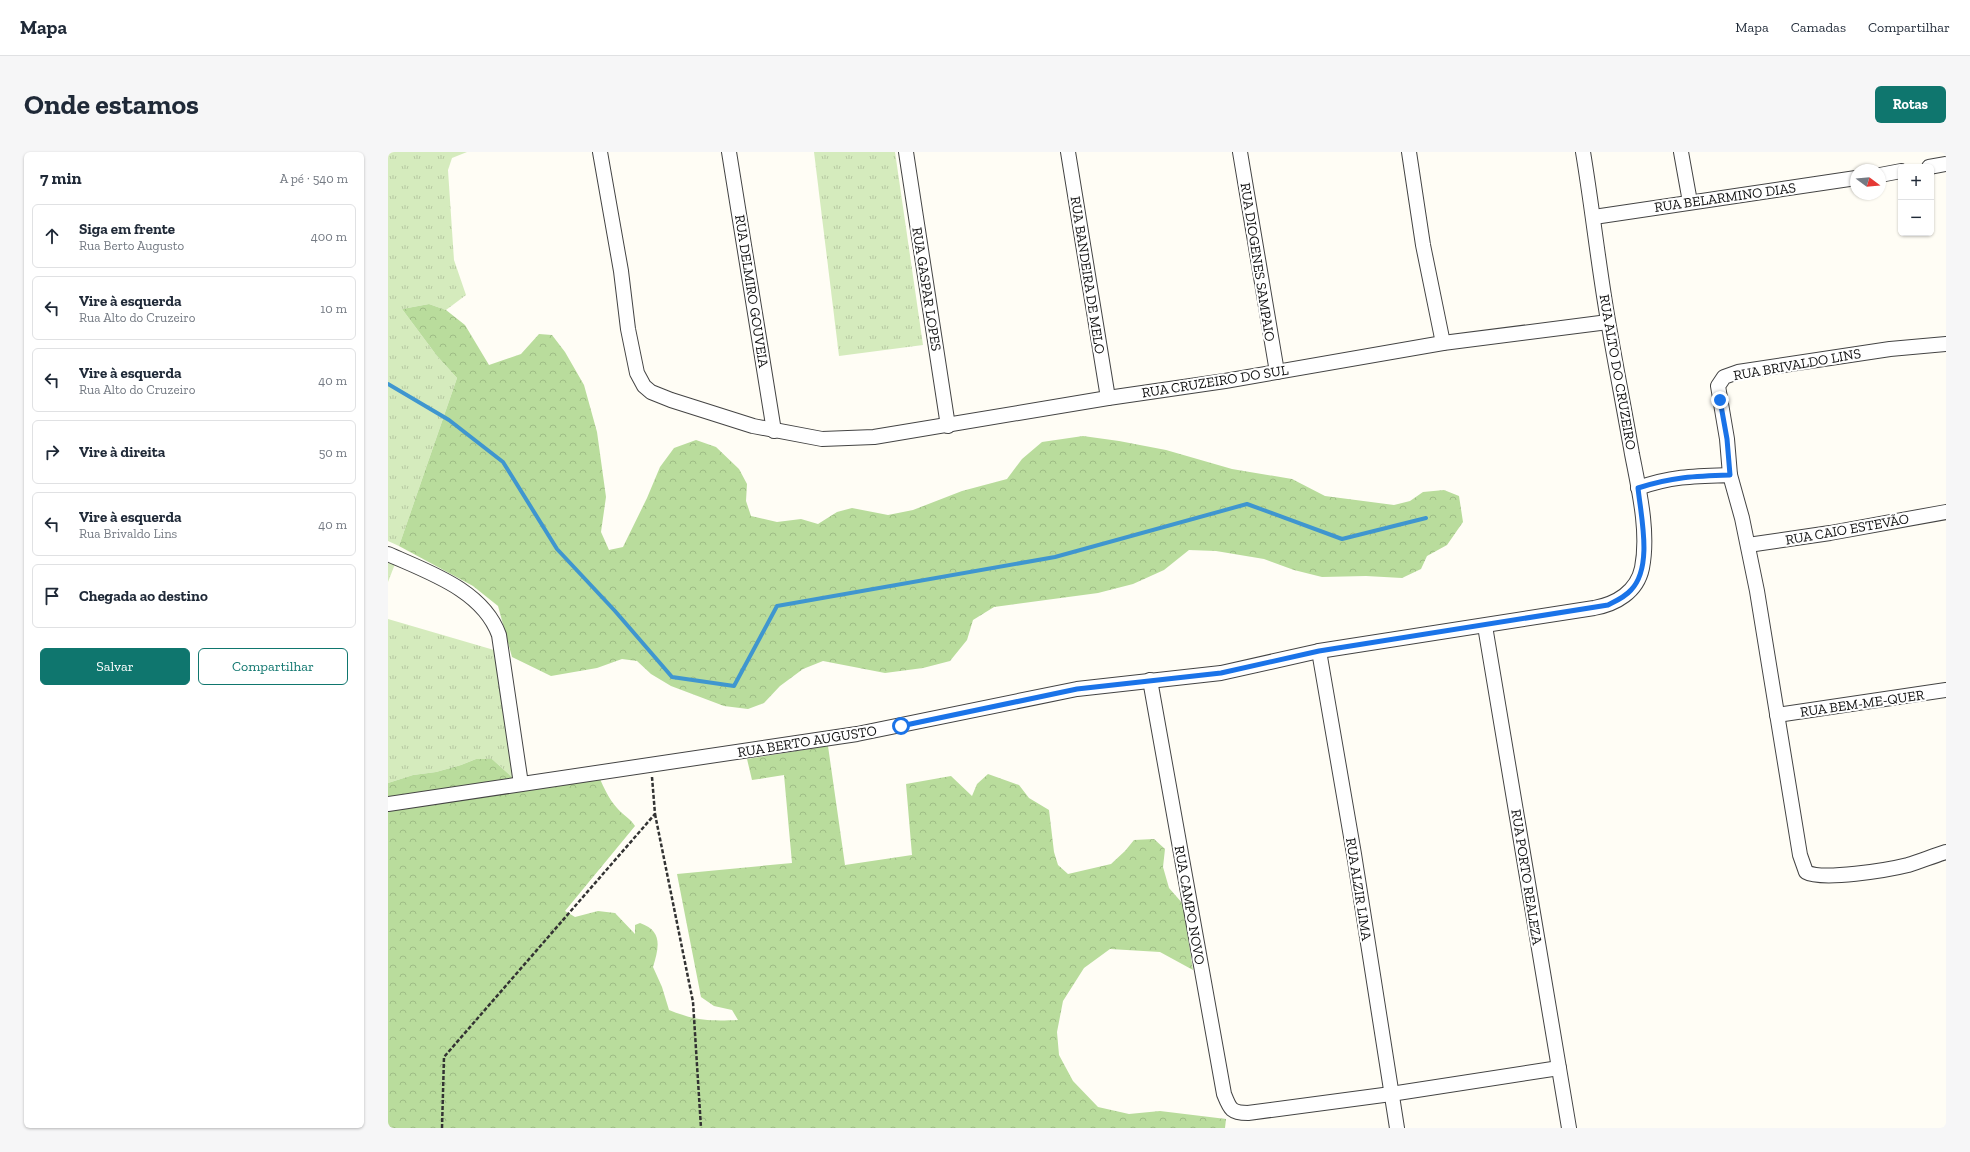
<!DOCTYPE html>
<html lang="pt">
<head>
<meta charset="utf-8">
<style>
  body { margin:0; font-family:"Zilla Slab",serif; background:#f6f6f7; color:#1f2937 }
  .controls { position:absolute; right:12px; top:12px; display:grid; overflow:hidden; border-radius:6px; box-shadow:0 1px 3px #0004 }
  .controls button { width:36px; height:36px; display:grid; place-items:center; padding:0; border:0; border-bottom:1px solid #e0e1e3; background:#fff; color:#1f2937; font:20px sans-serif }
  .compass { position:absolute; left:1462px; top:12px; width:36px; height:36px; border-radius:50%; background:#fff; box-shadow:0 1px 3px #0004; rotate:106deg }
  .stop { position:absolute; width:12px; height:12px; margin:-9px; border:3px solid #1a73e8; border-radius:50%; background:#fff }
  .stop.end { background:#1a73e8; border-color:#fff; box-shadow:0 1px 4px #0008 }
  .list { margin:0; padding:0; list-style:none }
  h2 { display:flex; justify-content:space-between; align-items:center; height:52px; margin:0; padding:0 16px; font-size:17px }
  h2 small { font-size:13px; font-weight:400; color:#747a83 }
  .list li { display:grid; grid-template-columns:26px 1fr auto; gap:12px; align-items:center; box-sizing:border-box; height:64px; margin:0 8px 8px; padding:0 8px; border:1px solid #e0e1e3; border-radius:6px }
  .list b { display:block; font-size:15px; white-space:nowrap }
  .list p { margin:0; font-size:13px; white-space:nowrap; color:#747a83 }
  .list em { font-size:13px; font-style:normal; color:#747a83 }
  .actions { display:flex; gap:8px; padding:12px 16px }
  .actions a { flex:1; padding:9px 0; border:1px solid #0f766e; border-radius:6px; text-align:center; font-size:14px; color:#0f766e }
  .actions .main { background:#0f766e; color:#fff }
  .icon { flex:none; width:22px; height:22px; fill:none; stroke:currentColor; stroke-width:2; stroke-linecap:round; stroke-linejoin:round }
  .map { position:relative; flex:none; width:1558px; height:976px; overflow:hidden; border-radius:6px }
  header { display:flex; align-items:center; gap:24px; box-sizing:border-box; height:56px; padding:0 20px; background:#fff; border-bottom:1px solid #e0e1e3 }
  header strong { font-size:19px }
  nav { display:flex; gap:22px; margin-inline-start:auto; font-size:14px }
  .intro { display:flex; align-items:center; justify-content:space-between; box-sizing:border-box; height:96px; padding:0 24px }
  h1 { margin:0; font-size:28px }
  .button { padding:10px 18px; border-radius:6px; background:#0f766e; color:#fff; font-size:14px; font-weight:700 }
  main { display:flex; gap:24px; padding:0 24px }
  aside { flex:1; background:#fff; border-radius:6px; box-shadow:0 1px 3px #0004 }
  .map>svg:first-child { display:block }
  .grass { fill:url(#grass-tufts) }
  .forest { fill:url(#forest-crowns) }
  .lines { fill:none; stroke-linecap:round; stroke-linejoin:round }
  .stream { stroke:#3f96cf; stroke-width:4 }
  .street-casing { stroke:#444; stroke-width:16 }
  .path { stroke:#333; stroke-width:2.5; stroke-dasharray:4 2; stroke-linecap:butt }
  .street { stroke:#fff; stroke-width:14 }
  .route { stroke:#1a73e8; stroke-width:5 }
  .labels { text-anchor:middle; stroke-width:4; stroke-linejoin:round; paint-order:stroke }
  .street-label { font-size:14px; fill:#111; stroke:#fff }
</style>
</head>
<body>
<header>
<strong>Mapa</strong>
<nav><a>Mapa</a><a>Camadas</a><a>Compartilhar</a></nav>
</header>
<div class="intro"><h1>Onde estamos</h1><a class="button">Rotas</a></div>
<main>
<aside>
<h2>7 min<small>A pé · 540 m</small></h2>
<ul class="list">
<li><svg class="icon" aria-label="ahead" viewBox="0 0 24 24"><path d="M12 20V5M6 11l6-6 6 6"/></svg><div><b>Siga em frente</b><p>Rua Berto Augusto</p></div><em>400 m</em></li>
<li><svg class="icon" aria-label="left" viewBox="0 0 24 24"><path d="M17 20v-9H6M10 6l-5 5 5 5"/></svg><div><b>Vire à esquerda</b><p>Rua Alto do Cruzeiro</p></div><em>10 m</em></li>
<li><svg class="icon" aria-label="left" viewBox="0 0 24 24"><path d="M17 20v-9H6M10 6l-5 5 5 5"/></svg><div><b>Vire à esquerda</b><p>Rua Alto do Cruzeiro</p></div><em>40 m</em></li>
<li><svg class="icon" aria-label="right" viewBox="0 0 24 24"><path d="M7 20v-9h11M14 6l5 5-5 5"/></svg><div><b>Vire à direita</b></div><em>50 m</em></li>
<li><svg class="icon" aria-label="left" viewBox="0 0 24 24"><path d="M17 20v-9H6M10 6l-5 5 5 5"/></svg><div><b>Vire à esquerda</b><p>Rua Brivaldo Lins</p></div><em>40 m</em></li>
<li><svg class="icon" aria-label="arrive" viewBox="0 0 24 24"><path d="M6 21V4h12l-3 4 3 4H6"/></svg><div><b>Chegada ao destino</b></div></li>
</ul>
<div class="actions"><a class="main">Salvar</a><a>Compartilhar</a></div>
</aside>
<div class="map">
<svg width="1558" height="976" viewBox="0 0 1558 976">
  <defs>
    <pattern id="grass-tufts" width="24" height="20" patternUnits="userSpaceOnUse"><rect width="24" height="20" fill="#d5ebbd"/><path d="M3 7l-1-3M5 7V3M7 7l1-3M15 17l-1-3M17 17v-4M19 17l1-3" fill="none" stroke="#b6c8a1"/></pattern>
    <pattern id="forest-crowns" width="20" height="18" patternUnits="userSpaceOnUse"><rect width="20" height="18" fill="#b9dc9c"/><path d="M2 6a3 3 0 1 1 6 0M12 15a3 3 0 1 1 6 0" fill="none" stroke="#9ebc85"/></pattern>
  </defs>
  <rect width="100%" height="100%" fill="#fffdf5"/>
  <g class="grass">
    <polygon points="0,0 79,0 64,6 60,18 66,108 78,143 58,158 41,152 14,157 49,204 69,226 11,394 0,389"/>
    <polygon points="426,0 507,0 535,193 451,204"/>
    <polygon points="0,409 7,412 0,430"/>
    <polygon points="0,467 106,498 126,627 104,607 88,607 73,613 48,620 25,623 0,631"/>
  </g>
  <g class="forest">
    <polygon points="41,152 58,158 77,173 101,213 133,202 151,182 164,183 177,200 196,233 209,280 218,345 213,380 221,398 235,395 259,346 272,315 286,296 308,288 328,295 351,317 359,332 358,349 363,364 389,370 413,367 430,372 449,360 464,356 500,363 525,358 574,339 619,327 634,307 654,290 695,284 731,289 778,298 844,317 904,327 937,344 1006,353 1022,349 1035,340 1056,338 1071,344 1075,370 1059,393 1039,404 1033,417 1014,426 978,424 934,425 906,418 876,407 828,399 801,398 776,418 745,432 710,441 606,455 585,468 579,488 562,509 535,516 497,521 435,509 415,517 392,534 376,551 360,557 336,554 283,534 263,522 249,509 234,507 209,516 163,524 124,505 110,454 85,434 11,394 69,226 49,204 14,157"/>
    <path d="M 440,594 L 457,713 L 524,703 L 518,632 L 563,624 L 584,644 L 589,632 L 600,622 L 631,633 L 641,646 L 661,658 L 666,700 L 670,713 L 680,722 L 723,712 L 737,699 L 746,688 L 766,687 L 777,697 L 775,715 L 781,736 L 795,752 L 805,818 L 772,800 L 722,797 L 696,816 L 675,849 L 669,880 L 671,903 L 685,929 L 710,955 L 741,962 L 772,959 L 838,967 L 837,976 L 0,976 L 0,631 L 25,623 L 48,620 L 73,613 L 88,607 L 104,607 L 126,627 L 211,625 C 216,636 221,647 229,656 C 235,663 242,666 247,674 L 177,759 L 187,765 L 210,759 L 227,761 L 247,782 L 247,773 L 252,771 C 275,779 271,795 265,815 L 274,835 L 281,858 C 308,869 322,869 350,868 L 344,858 L 326,854 L 313,845 L 289,722 L 404,711 L 396,623 L 364,628 L 359,607 Z"/>
  </g>
  <g class="lines">
    <polyline class="stream" points="0,232 61,268 115,310 169,397 227,459 284,525 346,534 389,454 667,405 859,352 954,387 1038,366"/>
    <g class="street-casing">
      <g id="street">
        <polyline points="212,0 233,119 240,177 249,221 256,234 263,240 283,248 365,274 434,287 486,285 720,246 837,229 1055,191 1220,170"/>
        <polyline points="341,0 386,279"/>
        <polyline points="518,0 560,274"/>
        <polyline points="680,0 720,246"/>
        <polyline points="852,0 889,220"/>
        <polyline points="1021,0 1035,93 1055,191"/>
        <polyline points="1293,0 1302,50"/>
        <polyline points="1541,15 1558,12"/>
        <polyline points="1492,23 1513,19"/>
        <polyline points="1206,65 1468,26"/>
        <polyline points="1342,323 1339,287 1330,234 1336,225 1350,220 1502,197 1558,192"/>
        <path d="M 1250,336 C 1284,324 1307,324 1342,323 L 1354,366 L 1369,439 L 1412,703 L 1418,720 C 1434,729 1500,718 1520,713 C 1533,709 1545,704 1558,700"/>
        <polyline points="1360,393 1442,381 1558,360"/>
        <path d="M 0,402 C 40,420 95,438 111,483 L 133,632"/>
        <polyline points="1097,474 1181,976"/>
        <polyline points="931,499 966,702 1009,976"/>
        <path d="M 762,528 L 836,942 C 842,957 843,961 860,961 L 1003,942 L 1171,916"/>
        <polyline points="1389,563 1558,538"/>
        <path d="M 0,652 L 469,582 L 689,537 L 833,521 L 931,499 L 1206,456 C 1228,452 1249,440 1254,416 C 1261,380 1251,338 1244,302 C 1237,261 1229,221 1222,180 C 1211,120 1205,60 1195,0"/>
      </g>
    </g>
    <g class="path">
      <polyline points="267,662 305,850 313,976"/>
      <polyline points="54,976 56,905 267,662 264,625"/>
    </g>
    <use href="#street" class="street"/>
  </g>
  <g class="lines">
    <path class="route" d="M 513,574 L 689,537 L 833,521 L 931,499 L 1220,453 C 1228,449 1237,445 1243,438 C 1265,415 1253,365 1250,336 C 1284,325 1307,324 1342,323 L 1339,287 L 1332,248"/>
  </g>
  <g class="labels">
    <g class="street-label">
      <text transform="translate(1337 45) rotate(-8)" y="5">RUA BELARMINO DIAS</text>
      <text transform="translate(870 110) rotate(81)" y="5">RUA DIOGENES SAMPAIO</text>
      <text transform="translate(700 123) rotate(81)" y="5">RUA BANDEIRA DE MELO</text>
      <text transform="translate(539 137) rotate(81)" y="5">RUA GASPAR LOPES</text>
      <text transform="translate(364 139) rotate(81)" y="5">RUA DELMIRO GOUVEIA</text>
      <text transform="translate(1409 212) rotate(-10)" y="5">RUA BRIVALDO LINS</text>
      <text transform="translate(1230 220) rotate(80)" y="5">RUA ALTO DO CRUZEIRO</text>
      <text transform="translate(827 229) rotate(-9)" y="5">RUA CRUZEIRO DO SUL</text>
      <text transform="translate(1459 377) rotate(-10)" y="5">RUA CAIO ESTEVÃO</text>
      <text transform="translate(1474 551) rotate(-8)" y="5">RUA BEM-ME-QUER</text>
      <text transform="translate(419 589) rotate(-9)" y="5">RUA BERTO AUGUSTO</text>
      <text transform="translate(1139 725) rotate(81)" y="5">RUA PORTO REALEZA</text>
      <text transform="translate(971 737) rotate(81)" y="5">RUA ALZIR LIMA</text>
      <text transform="translate(802 753) rotate(80)" y="5">RUA CAMPO NOVO</text>
    </g>
  </g>
</svg>
<div class="controls">
<button>+</button>
<button>−</button>
</div>
<svg class="compass" viewBox="-18 -18 36 36"><path d="M0-13l5 13h-10z" fill="#e53935"/><path d="M0 13l5-13h-10z" fill="#747a83"/></svg>
<div class="stop" style="left:513px;top:574px"></div>
<div class="stop end" style="left:1332px;top:248px"></div>
</div>
</main>
</body>
</html>
